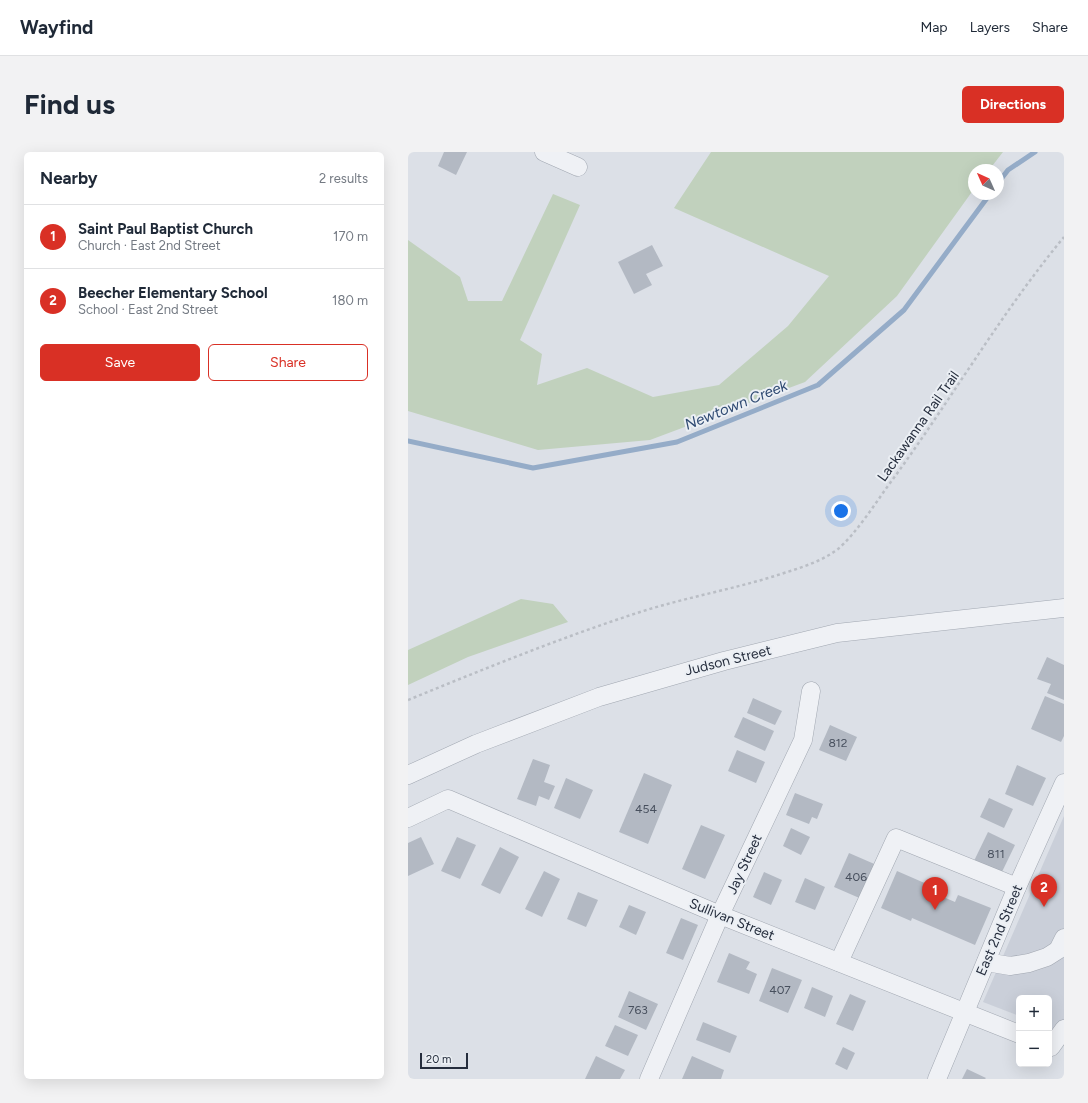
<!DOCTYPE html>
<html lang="en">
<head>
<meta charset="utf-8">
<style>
  body { margin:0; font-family:Figtree,sans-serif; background:#f2f2f3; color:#1f2937 }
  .controls { position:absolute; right:12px; bottom:12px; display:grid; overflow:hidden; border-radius:6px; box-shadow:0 4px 16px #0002 }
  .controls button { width:36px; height:36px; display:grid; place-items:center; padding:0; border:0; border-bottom:1px solid #e0e1e3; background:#fff; color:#1f2937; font:20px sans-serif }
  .compass { position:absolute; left:560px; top:12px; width:36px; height:36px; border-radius:50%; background:#fff; box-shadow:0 4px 16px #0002; rotate:315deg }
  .scale { position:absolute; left:12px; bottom:10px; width:48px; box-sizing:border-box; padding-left:4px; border:2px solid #252d3d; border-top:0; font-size:11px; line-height:14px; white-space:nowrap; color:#252d3d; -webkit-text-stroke:3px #ebeff4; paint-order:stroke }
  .you { position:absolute; left:433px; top:359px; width:14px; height:14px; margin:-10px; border:3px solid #fff; border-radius:50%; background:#1a73e8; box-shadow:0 0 0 6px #1a73e833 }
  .badge { display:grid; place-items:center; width:26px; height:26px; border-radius:50%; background:#d93025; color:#fff; font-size:13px; font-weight:700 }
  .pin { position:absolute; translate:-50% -33px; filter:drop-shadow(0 1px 2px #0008) }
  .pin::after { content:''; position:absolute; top:21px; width:14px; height:12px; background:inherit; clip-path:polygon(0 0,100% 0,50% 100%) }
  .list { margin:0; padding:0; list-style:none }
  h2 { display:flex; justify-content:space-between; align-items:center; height:52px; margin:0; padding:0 16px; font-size:17px }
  h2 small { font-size:13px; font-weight:400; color:#747a83 }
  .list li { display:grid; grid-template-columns:26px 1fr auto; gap:12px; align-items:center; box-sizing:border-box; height:64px; padding:0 16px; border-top:1px solid #e0e1e3 }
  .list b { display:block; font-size:15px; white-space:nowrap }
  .list p { margin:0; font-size:13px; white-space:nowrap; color:#747a83 }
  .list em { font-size:13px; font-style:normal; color:#747a83 }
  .actions { display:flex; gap:8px; padding:12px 16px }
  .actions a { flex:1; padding:9px 0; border:1px solid #d93025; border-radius:6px; text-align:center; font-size:14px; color:#d93025 }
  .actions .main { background:#d93025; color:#fff }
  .map { position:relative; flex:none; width:656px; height:927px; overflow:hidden; border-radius:6px }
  header { display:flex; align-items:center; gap:24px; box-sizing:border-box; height:56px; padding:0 20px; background:#fff; border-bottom:1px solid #e0e1e3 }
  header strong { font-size:19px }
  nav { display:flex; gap:22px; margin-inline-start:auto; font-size:14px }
  .intro { display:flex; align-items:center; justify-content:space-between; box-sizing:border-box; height:96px; padding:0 24px }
  h1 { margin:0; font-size:28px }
  .button { padding:10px 18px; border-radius:6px; background:#d93025; color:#fff; font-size:14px; font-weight:700 }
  main { display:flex; gap:24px; padding:0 24px }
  aside { flex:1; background:#fff; border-radius:6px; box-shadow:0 4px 16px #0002 }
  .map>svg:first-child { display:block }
  .built { fill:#cacfd9 }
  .green { fill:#c1d1bd }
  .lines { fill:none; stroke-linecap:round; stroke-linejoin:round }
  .stream { stroke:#95acc8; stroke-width:5 }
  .building { fill:#b3b9c3 }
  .minor-casing { stroke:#a1a7b1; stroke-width:19 }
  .path { stroke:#babec5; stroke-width:2.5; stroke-dasharray:3 3; stroke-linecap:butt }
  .minor { stroke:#eff1f5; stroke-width:18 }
  .labels { text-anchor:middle; stroke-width:4; stroke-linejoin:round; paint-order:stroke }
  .number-label { font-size:12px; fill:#48505e }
  .street-label { font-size:14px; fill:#252d3d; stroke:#ebeff4 }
  .water-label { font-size:15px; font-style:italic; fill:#2f4a72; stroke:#ebeff4 }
</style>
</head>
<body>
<header>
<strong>Wayfind</strong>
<nav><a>Map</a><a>Layers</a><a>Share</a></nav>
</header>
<div class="intro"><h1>Find us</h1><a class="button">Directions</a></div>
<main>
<aside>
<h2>Nearby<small>2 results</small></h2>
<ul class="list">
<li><span class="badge">1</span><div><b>Saint Paul Baptist Church</b><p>Church · East 2nd Street</p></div><em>170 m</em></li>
<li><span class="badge">2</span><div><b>Beecher Elementary School</b><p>School · East 2nd Street</p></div><em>180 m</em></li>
</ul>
<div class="actions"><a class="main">Save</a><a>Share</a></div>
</aside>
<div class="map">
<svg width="656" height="927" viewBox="0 0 656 927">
  <rect width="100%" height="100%" fill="#dce0e7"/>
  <polygon class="built" points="656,664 656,883 641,877 641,846 611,846 611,864 575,850"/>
  <g class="green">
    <polygon points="303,0 595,0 581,18 566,18 566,37 489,144 397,230 242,288 130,298 0,259 0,88 52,125 60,149 94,149 145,42 172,53 112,188 134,202 129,233 179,216 245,245 311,233 380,174 421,124 266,56"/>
    <polygon points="113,447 145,452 160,470 60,505 0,533 0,498"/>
  </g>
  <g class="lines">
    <g class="stream">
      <polyline points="590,31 600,18 627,0"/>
      <polyline points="0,289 125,316 269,290 410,233 496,158 582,42"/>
    </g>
  </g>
  <g class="building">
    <polygon points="36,0 59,0 48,23 30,14"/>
    <polygon points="244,93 255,114 238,122 244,133 226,142 210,110"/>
    <polygon points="639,505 656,513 656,548 639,541 643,532 629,527"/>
    <polygon points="637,544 656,552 656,584 653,590 623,577"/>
    <polygon points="345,546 374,559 367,573 339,561"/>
    <polygon points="335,565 366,579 357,599 326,585"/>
    <polygon points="422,573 449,585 438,609 411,598"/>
    <polygon points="329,598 357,610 348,631 320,619"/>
    <polygon points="125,607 142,613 136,630 147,634 141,648 131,644 128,654 109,647"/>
    <polygon points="609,613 638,626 625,654 597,642"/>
    <polygon points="236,621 264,633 240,692 211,680"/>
    <polygon points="158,626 185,638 172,667 146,656"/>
    <polygon points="387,641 415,652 409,667 404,665 401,672 378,663"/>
    <polygon points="581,646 605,657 596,676 572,665"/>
    <polygon points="293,673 317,683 297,727 274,717"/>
    <polygon points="383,676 402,685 393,703 375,694"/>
    <polygon points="580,680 607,693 592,724 565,711"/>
    <polygon points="13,685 26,712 0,724 0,691"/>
    <polygon points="49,685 68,693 52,727 33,719"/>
    <polygon points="92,695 111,705 92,742 73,733"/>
    <polygon points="441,701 471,714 456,748 426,735"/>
    <polygon points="136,719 152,727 134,765 117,757"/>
    <polygon points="489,719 528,736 526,741 547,750 550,743 583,756 567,793 504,766 503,769 473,756"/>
    <polygon points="356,720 374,728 363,753 345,745"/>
    <polygon points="397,726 417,735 407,758 387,750"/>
    <polygon points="170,740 190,748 178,775 159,767"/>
    <polygon points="221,753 238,760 228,783 211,775"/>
    <polygon points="273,766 290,773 275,808 258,801"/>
    <polygon points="321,801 342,810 338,817 349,822 341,842 309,830"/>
    <polygon points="364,816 394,828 380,861 351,849"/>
    <polygon points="404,835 425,844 417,865 396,856"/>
    <polygon points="221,839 250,852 238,878 210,865"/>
    <polygon points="442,842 458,849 445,879 428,872"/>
    <polygon points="295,870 329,884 322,901 288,888"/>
    <polygon points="207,873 230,883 220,904 197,894"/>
    <polygon points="435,895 447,901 439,918 427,912"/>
    <polygon points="188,904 217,918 212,927 177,927"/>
    <polygon points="284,904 316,918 313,927 274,927"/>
    <polygon points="559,917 578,926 577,927 554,927"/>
  </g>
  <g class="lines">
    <g class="minor-casing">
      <g id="minor">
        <polyline points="136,0 170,15"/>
        <polyline points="0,623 68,592 191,545 316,509 429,481 656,456"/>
        <polyline points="0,666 40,647 312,763 611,882"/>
        <polyline points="431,810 488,686 609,735"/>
        <polyline points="578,810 602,814 621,811 639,805 650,798 656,786"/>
        <polyline points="643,895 656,877"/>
        <polyline points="241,927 312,763 395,588 403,539"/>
        <polyline points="529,927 609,735 656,631"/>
      </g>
    </g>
    <path class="path" d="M 0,548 C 76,517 152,486 229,461 C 278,445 328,437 376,421 C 395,415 414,409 430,397 C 449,381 470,347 485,327 C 543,248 593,161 656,85"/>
    <use href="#minor" class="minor"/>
  </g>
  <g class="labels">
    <g class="number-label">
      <text x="430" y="595">812</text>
      <text x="238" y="661">454</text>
      <text x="588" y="706">811</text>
      <text x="448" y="729">406</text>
      <text x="372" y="842">407</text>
      <text x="230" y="862">763</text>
    </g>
    <g class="street-label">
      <text transform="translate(510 274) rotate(-55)" y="5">Lackawanna Rail Trail</text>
      <text transform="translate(320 508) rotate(-14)" y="5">Judson Street</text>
      <text transform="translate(336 712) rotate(-65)" y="5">Jay Street</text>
      <text transform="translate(324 767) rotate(22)" y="5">Sullivan Street</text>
      <text transform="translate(591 778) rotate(-67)" y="5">East 2nd Street</text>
    </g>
    <g class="water-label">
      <text transform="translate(328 253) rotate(-22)" y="5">Newtown Creek</text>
    </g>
  </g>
</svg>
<div class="controls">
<button>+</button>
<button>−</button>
</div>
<svg class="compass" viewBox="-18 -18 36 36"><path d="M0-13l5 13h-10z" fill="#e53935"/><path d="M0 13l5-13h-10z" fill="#747a83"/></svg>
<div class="scale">20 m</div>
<div class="you"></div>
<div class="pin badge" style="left:527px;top:758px">1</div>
<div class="pin badge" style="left:636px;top:755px">2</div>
</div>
</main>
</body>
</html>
